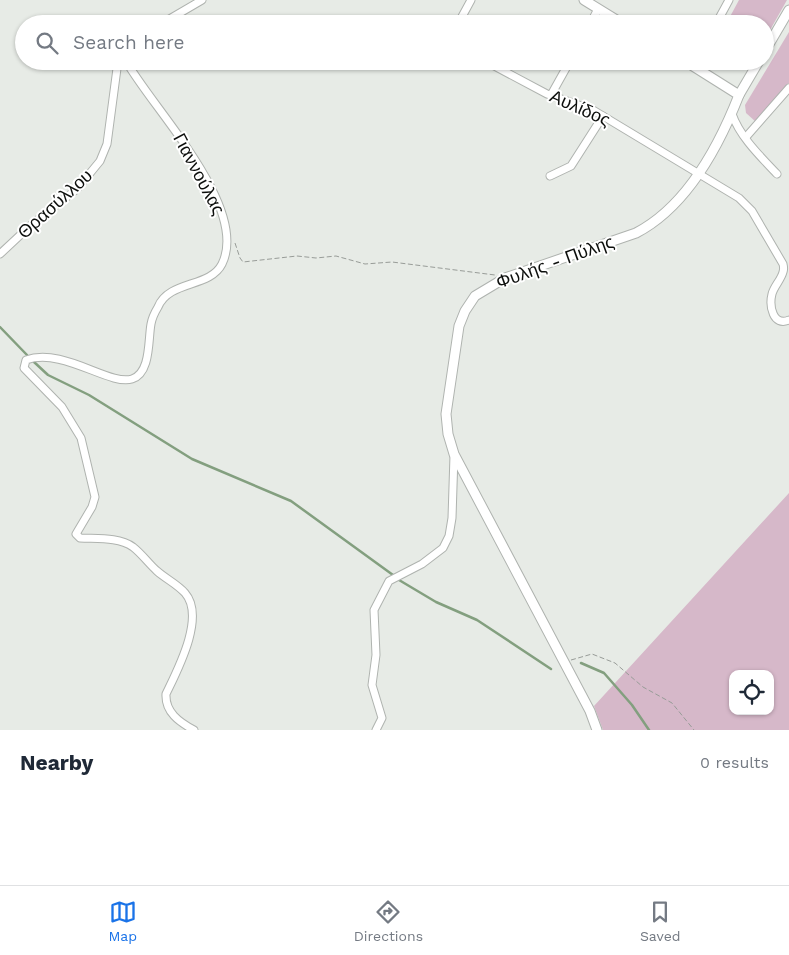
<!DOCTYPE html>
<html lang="en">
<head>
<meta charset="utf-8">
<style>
  body { margin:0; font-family:"Work Sans",sans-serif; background:#f2f2f3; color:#1f2937 }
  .controls { position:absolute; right:15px; bottom:15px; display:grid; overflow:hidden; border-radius:10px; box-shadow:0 1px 4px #0004 }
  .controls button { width:45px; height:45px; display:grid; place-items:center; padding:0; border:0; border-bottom:1px solid #e0e1e3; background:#fff; color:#1f2937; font:25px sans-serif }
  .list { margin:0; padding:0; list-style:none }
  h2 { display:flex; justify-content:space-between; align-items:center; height:65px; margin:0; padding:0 20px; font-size:21px }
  h2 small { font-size:16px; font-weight:400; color:#747a83 }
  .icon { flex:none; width:28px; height:28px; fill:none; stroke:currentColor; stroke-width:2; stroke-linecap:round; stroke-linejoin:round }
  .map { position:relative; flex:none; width:789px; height:730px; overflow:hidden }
  .search { position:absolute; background:#fff; box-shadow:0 1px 4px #0004; left:15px; right:15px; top:15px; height:55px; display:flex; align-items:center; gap:12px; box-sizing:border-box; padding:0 18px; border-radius:28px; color:#747a83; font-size:19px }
  .sheet { height:155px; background:#fff }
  nav { display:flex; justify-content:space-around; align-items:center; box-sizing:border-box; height:70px; border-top:1px solid #e0e1e3; background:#fff; font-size:14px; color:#747a83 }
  nav a { display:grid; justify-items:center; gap:2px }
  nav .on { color:#1a73e8 }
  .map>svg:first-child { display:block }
  .green { fill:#d6b8c9; fill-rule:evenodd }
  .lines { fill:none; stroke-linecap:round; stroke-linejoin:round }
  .stream { stroke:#839f7f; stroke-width:2.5 }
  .minor-casing { stroke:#afb3af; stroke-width:9 }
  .tertiary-casing { stroke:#afb3af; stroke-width:11 }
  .secondary-casing { stroke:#afb3af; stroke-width:11 }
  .path { stroke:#989c98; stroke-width:1; stroke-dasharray:5 2.5; stroke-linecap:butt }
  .minor { stroke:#fff; stroke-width:7 }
  .tertiary { stroke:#fff; stroke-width:9 }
  .secondary { stroke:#fff; stroke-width:9 }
  .labels { text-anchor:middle; stroke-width:4; stroke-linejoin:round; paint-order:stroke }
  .street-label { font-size:18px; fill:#0d0f0d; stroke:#fff }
</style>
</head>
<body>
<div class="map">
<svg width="789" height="730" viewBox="0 0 789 730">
  <rect width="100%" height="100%" fill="#e7ebe6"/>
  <g class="green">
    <polygon points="739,0 787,0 765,39 765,24 726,24"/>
    <polygon points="789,32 789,83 756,122 746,113 745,105"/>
    <path d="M 789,493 L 789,730 L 603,730 L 594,706 ZM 733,674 L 770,674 L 770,711 L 733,711 Z"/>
  </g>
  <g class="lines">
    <g class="stream">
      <polyline points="0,327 27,355"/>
      <polyline points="34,362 48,375 89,395 192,459 291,501 393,575"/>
      <polyline points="399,580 436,602 477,620 551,669"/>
      <polyline points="581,663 604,673 632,705 649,730"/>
    </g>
    <g class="minor-casing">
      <g id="minor">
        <polyline points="161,24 202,0"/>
        <polyline points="458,24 471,0"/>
        <polyline points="590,24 598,9"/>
        <polyline points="716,24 729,0"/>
        <path d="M 126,61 C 152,108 250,207 222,264 C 210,288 169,280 158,307 C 155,312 152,318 151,324 C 148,340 151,373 132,379 C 109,386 63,347 26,360 L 24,368 L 62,407 L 81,438 L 95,497 L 92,507 L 76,534 L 80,538 C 97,539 119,537 133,547 C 142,554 149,564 157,571 C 166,579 177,584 185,593 C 206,617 177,671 166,694 C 165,712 179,722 194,730"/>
        <path d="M 485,61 L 547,94 L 593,110 L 739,198 L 752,211 L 783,264 C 784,268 784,269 783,272 C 781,280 774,286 772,294 C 769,306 773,327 789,320"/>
        <polyline points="551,95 570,61"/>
        <path d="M 732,114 C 740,137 761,157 777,174"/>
        <polyline points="746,137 789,88"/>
        <polyline points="550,176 571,166 603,116"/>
        <polyline points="0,254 31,225 77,189 100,161 107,144 118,61"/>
        <polyline points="376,730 382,718 372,685 376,655 374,610 389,581 422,564 443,548 449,536 452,518 454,455"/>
      </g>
    </g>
    <g class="tertiary-casing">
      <g id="tertiary">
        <polyline points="584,0 623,24"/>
        <path d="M 597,730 L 590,711 L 454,454 L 448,434 L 446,414 L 459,326 L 465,311 L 475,296 L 505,278 L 636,233 C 686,207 719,146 739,95 L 685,61"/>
      </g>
    </g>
    <g class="secondary-casing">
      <g id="secondary">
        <polyline points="765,51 789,10"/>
        <polyline points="739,95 759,61"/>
      </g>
    </g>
    <g class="path">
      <polyline points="235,243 240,258 243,262 297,256 316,258 336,256 365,264 392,262 495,275"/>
      <polyline points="571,660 592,654 615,663 643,687 672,703 694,730"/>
    </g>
    <use href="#minor" class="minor"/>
    <use href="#tertiary" class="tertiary"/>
    <use href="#secondary" class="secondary"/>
  </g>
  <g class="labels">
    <g class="street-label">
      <text transform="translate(580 108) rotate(24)" y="6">Αυλίδος</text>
      <text transform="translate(199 174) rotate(62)" y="6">Γιαννούλας</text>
      <text transform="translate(55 204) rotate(-42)" y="6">Θρασύλλου</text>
      <text transform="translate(555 262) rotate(-20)" y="6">Φυλής - Πύλης</text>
    </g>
  </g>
</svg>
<div class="controls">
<button><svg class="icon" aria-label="locate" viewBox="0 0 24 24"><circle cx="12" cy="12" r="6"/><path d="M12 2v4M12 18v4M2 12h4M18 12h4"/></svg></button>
</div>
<div class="search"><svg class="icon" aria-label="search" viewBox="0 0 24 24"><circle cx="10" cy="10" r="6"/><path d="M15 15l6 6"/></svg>Search here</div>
</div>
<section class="sheet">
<h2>Nearby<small>0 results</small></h2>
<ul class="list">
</ul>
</section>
<nav>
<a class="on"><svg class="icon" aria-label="map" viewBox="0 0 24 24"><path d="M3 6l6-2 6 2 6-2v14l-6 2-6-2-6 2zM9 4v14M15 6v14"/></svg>Map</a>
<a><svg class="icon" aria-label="directions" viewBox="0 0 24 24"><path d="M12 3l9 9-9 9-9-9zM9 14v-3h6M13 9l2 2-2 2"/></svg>Directions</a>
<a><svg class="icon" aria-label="saved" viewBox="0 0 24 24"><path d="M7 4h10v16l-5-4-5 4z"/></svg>Saved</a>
</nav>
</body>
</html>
